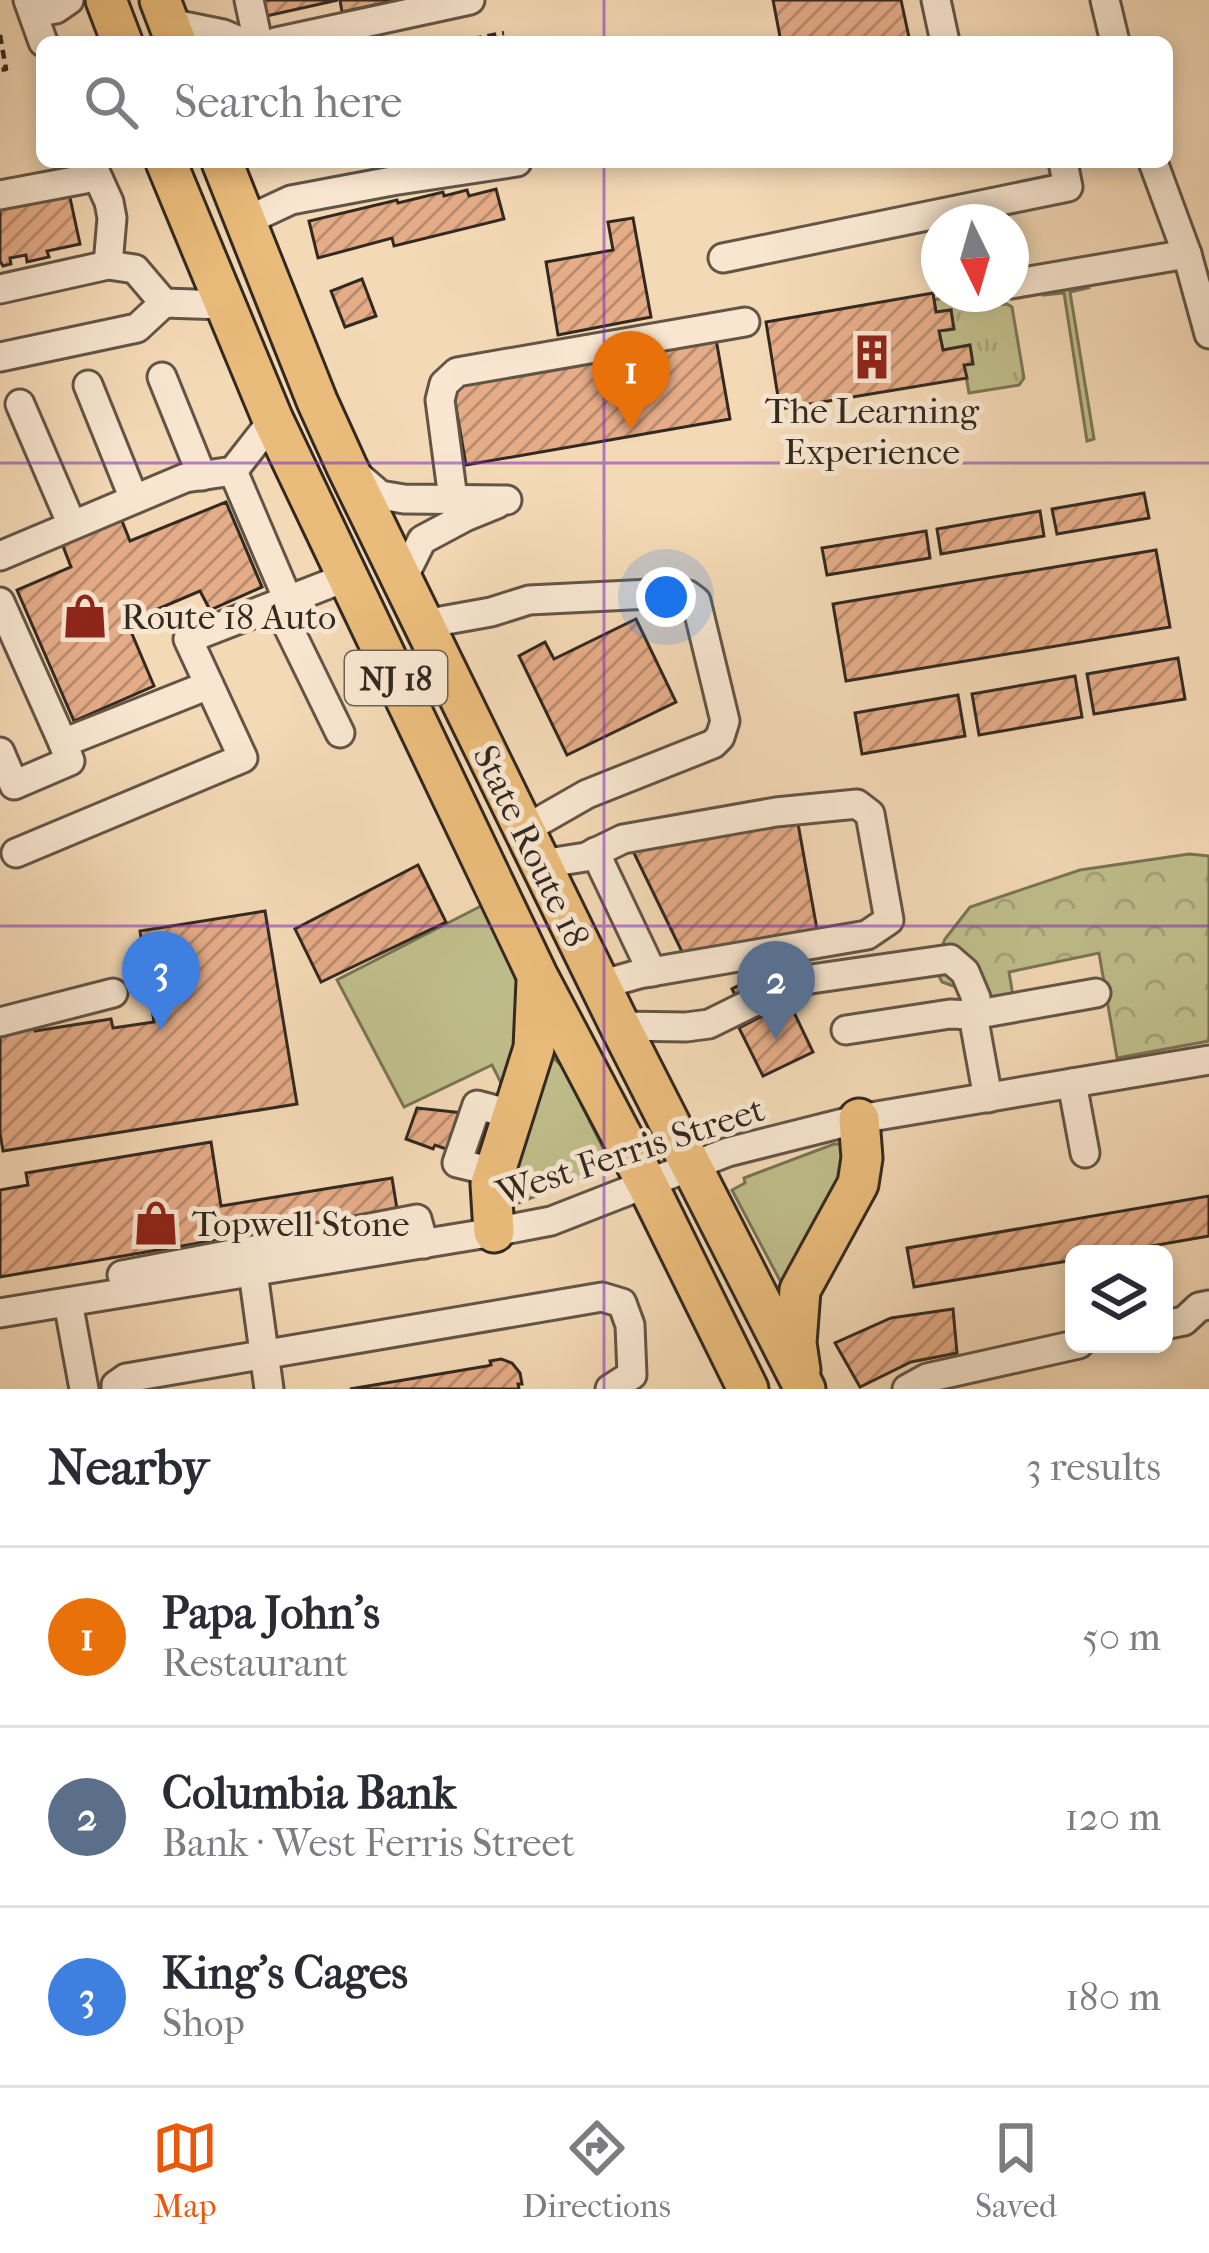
<!DOCTYPE html>
<html lang="en">
<head>
<meta charset="utf-8">
<style>
  body { margin:0; font-family:"IM FELL French Canon",serif; background:#f2f2f3; color:#2b2b33 }
  .controls { position:absolute; right:36px; bottom:36px; display:grid; overflow:hidden; border-radius:18px; box-shadow:0 6px 18px #0003 }
  .controls button { width:108px; height:108px; display:grid; place-items:center; padding:0; border:0; border-bottom:3px solid #e1e1e2; background:#fff; color:#2b2b33; font:60px sans-serif }
  .compass { position:absolute; left:921px; top:204px; width:108px; height:108px; border-radius:50%; background:#fff; box-shadow:0 6px 18px #0003; rotate:175deg }
  .you { position:absolute; left:666px; top:597px; width:42px; height:42px; margin:-30px; border:9px solid #fff; border-radius:50%; background:#1a73e8; box-shadow:0 0 0 18px #1a73e833 }
  .badge { display:grid; place-items:center; width:78px; height:78px; border-radius:50%; background:#ea580c; color:#fff; font-size:39px; font-weight:700 }
  .pin { position:absolute; translate:-50% -99px; filter:drop-shadow(0 3px 6px #0008) }
  .pin::after { content:''; position:absolute; top:63px; width:42px; height:36px; background:inherit; clip-path:polygon(0 0,100% 0,50% 100%) }
  .list { margin:0; padding:0; list-style:none }
  h2 { display:flex; justify-content:space-between; align-items:center; height:156px; margin:0; padding:0 48px; font-size:51px }
  h2 small { font-size:39px; font-weight:400; color:#7c7c81 }
  .list li { display:grid; grid-template-columns:78px 1fr auto; gap:36px; align-items:center; box-sizing:border-box; height:180px; padding:0 48px; border-top:3px solid #e1e1e2 }
  .list b { display:block; font-size:45px; white-space:nowrap }
  .list p { margin:0; font-size:39px; white-space:nowrap; color:#7c7c81 }
  .list em { font-size:39px; font-style:normal; color:#7c7c81 }
  .icon { flex:none; width:66px; height:66px; fill:none; stroke:currentColor; stroke-width:2; stroke-linecap:round; stroke-linejoin:round }
  .map { position:relative; flex:none; width:1209px; height:1389px; overflow:hidden }
  .search { position:absolute; background:#fff; box-shadow:0 6px 18px #0003; left:36px; right:36px; top:36px; height:132px; display:flex; align-items:center; gap:30px; box-sizing:border-box; padding:0 42px; border-radius:18px; color:#7c7c81; font-size:45px }
  .sheet { height:696px; background:#fff }
  nav { display:flex; justify-content:space-around; align-items:center; box-sizing:border-box; height:168px; border-top:3px solid #e1e1e2; background:#fff; font-size:33px; color:#7c7c81 }
  nav a { display:grid; justify-items:center; gap:6px }
  nav .on { color:#ea580c }
  .map>svg:first-child { display:block }
  .grass { fill:#bfbe8b; stroke:#797456; stroke-width:3 }
  .forest { fill:url(#forest-crowns); stroke:#797456; stroke-width:3 }
  .park { fill:url(#park-tufts); stroke:#797456; stroke-width:3 }
  .building { fill:url(#building-hatch); stroke:#332920; stroke-width:3 }
  .lines { fill:none; stroke-linecap:round; stroke-linejoin:round }
  .minor-casing { stroke:#635546; stroke-width:33 }
  .highway-casing { stroke:#332920; stroke-width:45 }
  .path { stroke:#332920; stroke-width:4.5; stroke-dasharray:9 6; stroke-linecap:butt }
  .minor { stroke:#f8e6d0; stroke-width:27 }
  .highway { stroke:#eabc7b; stroke-width:39 }
  .grid { fill:none; stroke:#7b2cbf; stroke-width:3; stroke-opacity:0.55 }
  .labels { text-anchor:middle; stroke-width:10; stroke-linejoin:round; paint-order:stroke }
  .shield { fill:#f8e6d0; stroke:#6e6255; stroke-width:3 }
  .shield-label { font-size:33px; font-weight:bold; fill:#332920 }
  .poi-label { font-size:36px; fill:#332920; stroke:#f8e6d0; text-anchor:start }
  .street-label { font-size:36px; fill:#332920; stroke:#f8e6d0 }
</style>
</head>
<body>
<div class="map">
<svg width="1209" height="1389" viewBox="0 0 1209 1389">
  <defs>
    <pattern id="forest-crowns" width="20" height="18" patternUnits="userSpaceOnUse" patternTransform="scale(3)"><rect width="20" height="18" fill="#bfbe8b"/><path d="M2 6a3 3 0 1 1 6 0M12 15a3 3 0 1 1 6 0" fill="none" stroke="#a5a378"/></pattern>
    <pattern id="park-tufts" width="24" height="20" patternUnits="userSpaceOnUse" patternTransform="scale(3)"><rect width="24" height="20" fill="#bfbe8b"/><path d="M3 7l-1-3M5 7V3M7 7l1-3M15 17l-1-3M17 17v-4M19 17l1-3" fill="none" stroke="#a5a378"/></pattern>
    <pattern id="building-hatch" width="6" height="6" patternUnits="userSpaceOnUse" patternTransform="scale(3)"><rect width="6" height="6" fill="#e5ac88"/><path d="M-1 1l2-2M0 6l6-6M5 7l2-2" fill="none" stroke="#ba8c6f"/></pattern>
  </defs>
  <rect width="100%" height="100%" fill="#f4d9b6"/>
  <filter id="stains"><feTurbulence type="fractalNoise" baseFrequency=".00167" numOctaves="4"/><feColorMatrix values="0 0 0 0 .2 0 0 0 0 .09 0 0 0 0 .02 0 0 0 .5 -.17"/></filter>
  <radialGradient id="worn" r=".72"><stop offset=".6" stop-color="#630" stop-opacity="0"/><stop offset="1" stop-color="#630" stop-opacity=".3"/></radialGradient>
  <g class="grass">
    <polygon points="1084,284 1088,288 1070,292 1094,439 1087,441 1064,293 1044,295 1047,290"/>
    <path d="M 483,905 C 499,940 533,993 524,1033 C 519,1051 509,1070 503,1087 L 492,1065 L 404,1107 L 337,980 Z"/>
    <polygon points="553,1058 563,1067 607,1156 592,1164 595,1172 519,1203 510,1188 509,1175"/>
    <polygon points="834,1144 841,1144 848,1161 785,1290 732,1190 745,1183 744,1178"/>
  </g>
  <polygon class="forest" points="1189,854 1209,856 1209,1041 1117,1058 1099,953 1009,972 1015,1008 942,982 934,967 945,939 970,907 1080,870"/>
  <polygon class="park" points="947,294 978,294 992,305 1007,304 1012,307 1024,378 1019,385 969,393 964,365 972,364 969,345 943,350 939,331 953,329 951,310 936,312 934,300 947,297"/>
  <g class="building">
    <polygon points="258,0 338,0 262,17"/>
    <polygon points="340,0 398,0 342,12"/>
    <polygon points="773,0 901,0 910,42 781,42"/>
    <polygon points="496,189 504,219 394,246 392,238 318,258 309,221 397,200 398,203 443,192 444,196 467,190 469,196"/>
    <polygon points="69,193 80,244 47,251 49,257 27,262 26,255 10,258 11,264 3,266 0,261 0,208"/>
    <polygon points="633,218 651,317 558,335 546,262 613,250 608,222"/>
    <polygon points="362,279 376,316 345,327 331,291"/>
    <polygon points="933,293 936,312 951,310 954,329 939,331 943,350 970,345 973,364 964,365 967,378 780,409 766,322"/>
    <polygon points="716,339 730,419 466,465 452,384"/>
    <polygon points="1144,493 1149,518 1057,534 1052,509"/>
    <polygon points="226,502 262,587 210,610 200,591 127,622 154,686 74,721 17,590 71,567 61,541 120,516 130,541"/>
    <polygon points="1040,511 1044,536 941,554 937,529"/>
    <polygon points="926,531 930,558 827,575 822,548"/>
    <polygon points="1156,550 1170,627 846,681 833,604"/>
    <polygon points="636,619 676,702 567,755 519,656 545,642 554,659"/>
    <polygon points="1178,658 1185,699 1094,714 1087,674"/>
    <polygon points="1075,676 1082,717 979,735 972,694"/>
    <polygon points="958,695 965,736 862,754 855,713"/>
    <polygon points="797,818 818,935 685,958 630,845"/>
    <polygon points="418,865 446,922 321,982 295,929"/>
    <polygon points="265,911 297,1104 3,1151 0,1133 0,1030 34,1025 35,1031 111,1019 113,1028 154,1022 140,931"/>
    <polygon points="757,976 774,1009 749,1023 732,989"/>
    <polygon points="789,1002 813,1052 763,1076 739,1028"/>
    <polygon points="417,1108 464,1113 449,1150 435,1145 433,1149 406,1139"/>
    <polygon points="211,1142 221,1206 392,1178 397,1209 0,1277 0,1190 28,1185 26,1173"/>
    <polygon points="1209,1196 1209,1236 1106,1254 1074,1254 1074,1260 914,1287 907,1248"/>
    <polygon points="953,1309 957,1353 911,1362 860,1387 835,1343 891,1318"/>
    <polygon points="501,1359 512,1363 520,1373 522,1384 518,1384 519,1389 350,1389 487,1366 491,1365 490,1361"/>
  </g>
  <g class="lines">
    <g class="minor-casing">
      <g id="minor">
        <polyline points="28,0 43,42"/>
        <polyline points="249,0 258,42"/>
        <polyline points="936,0 945,42"/>
        <polyline points="1105,0 1115,42"/>
        <polyline points="33,13 56,9 69,0"/>
        <polyline points="169,23 223,34 242,42"/>
        <polyline points="276,42 470,0"/>
        <polyline points="1153,162 1187,254 1209,334"/>
        <polyline points="0,195 85,179 95,171 109,202 112,218 108,265"/>
        <polyline points="246,221 291,200 392,181 517,162"/>
        <polyline points="723,258 1068,187 1063,162"/>
        <polyline points="1011,284 1187,254"/>
        <polyline points="0,289 108,265 135,269 164,303"/>
        <polyline points="0,357 137,328 164,303 224,305"/>
        <polyline points="162,377 202,476"/>
        <polyline points="88,385 134,499"/>
        <polyline points="20,404 72,525"/>
        <polyline points="233,471 288,600"/>
        <polyline points="357,475 380,495 404,499 507,500"/>
        <polyline points="453,499 440,400 444,384 457,372 745,322"/>
        <polyline points="0,556 185,478 233,471 273,420"/>
        <polyline points="403,578 422,540 465,517 497,504"/>
        <polyline points="0,602 63,743 209,685"/>
        <polyline points="277,604 340,733"/>
        <polyline points="424,624 491,612 529,600 671,593 688,595 696,601 725,721 720,737 713,744 587,794 524,830"/>
        <polyline points="0,752 14,785 70,761 63,743"/>
        <polyline points="595,852 652,972"/>
        <polyline points="16,853 243,758 188,639 347,577"/>
        <polyline points="541,864 586,857 623,839 776,812 857,804 870,814 889,920 867,935 639,974 600,985"/>
        <polyline points="0,1022 113,993"/>
        <polyline points="620,1026 686,1027 709,1024 788,985 811,979 950,959 965,972 976,998 973,1015 988,1098"/>
        <polyline points="846,1030 950,1014 973,1015 1096,993"/>
        <polyline points="1072,1083 1085,1153"/>
        <polyline points="494,1172 457,1163 477,1105 515,1115"/>
        <polyline points="253,1272 269,1389"/>
        <polyline points="122,1275 417,1219 424,1244"/>
        <polyline points="68,1302 84,1389"/>
        <polyline points="0,1313 494,1232 551,1221 728,1152 859,1119 1209,1060"/>
        <polyline points="1164,1325 1184,1321 1199,1307 1209,1305"/>
        <polyline points="116,1389 116,1385 126,1378 602,1297 622,1303 630,1325 632,1375 610,1389"/>
        <polyline points="907,1389 927,1378 1079,1344"/>
      </g>
    </g>
    <g class="highway-casing">
      <g id="highway">
        <polyline points="106,0 122,42"/>
        <polyline points="160,0 176,42"/>
        <polyline points="166,162 273,420 537,975 647,1184 748,1389"/>
        <polyline points="222,162 317,401 347,467 620,1026 805,1389"/>
        <polyline points="494,1232 491,1184 534,1048 537,981"/>
        <polyline points="800,1370 796,1343 800,1290 858,1184 862,1158 859,1119"/>
      </g>
    </g>
    <g class="path">
      <polyline points="0,35 6,69 0,70"/>
      <polyline points="458,42 504,33"/>
    </g>
    <use href="#minor" class="minor"/>
    <use href="#highway" class="highway"/>
  </g>
  <path class="grid" d="M 604,0 L 604,42M 604,162 L 604,1389M 0,463 L 1209,463M 0,926 L 1209,926"/>
  <defs>
    <g id="building-bare" transform="scale(3.6)"><path d="M-4-6H4V6H1V3H-1V6H-4ZM-2.5-4.3h1.7v1.8h-1.7ZM.8-4.3h1.7v1.8H.8ZM-2.5-1h1.7V.8h-1.7ZM.8-1h1.7V.8H.8Z" fill="#8f2418" stroke="#f8e6d0" stroke-width="2.5" paint-order="stroke"/></g>
    <g id="shop-bare" transform="scale(3.6)"><path d="M-5-2.5h2.3a2.7 3.5 0 0 1 5.4 0H5L5.5 6h-11ZM-1.5-2.5h3a1.5 2.3 0 0 0-3 0Z" fill="#8f2418" stroke="#f8e6d0" stroke-width="2.5" paint-order="stroke"/></g>
  </defs>
  <g fill-rule="evenodd">
    <use href="#building-bare" x="872" y="357"/>
    <use href="#shop-bare" x="85" y="616"/>
    <use href="#shop-bare" x="156" y="1223"/>
  </g>
  <g class="labels">
    <rect class="shield" x="345" y="651" width="102" height="54" rx="9"/>
    <g class="shield-label">
      <text x="396" y="690">NJ 18</text>
    </g>
    <g class="poi-label">
      <text x="872" y="423" text-anchor="middle">The Learning<tspan x="872" dy="41">Experience</tspan></text>
      <text x="121" y="629">Route 18 Auto</text>
      <text x="192" y="1236">Topwell Stone</text>
    </g>
    <g class="street-label">
      <text transform="translate(532 846) rotate(64)" y="13">State Route 18</text>
      <text transform="translate(630 1150) rotate(-18)" y="13">West Ferris Street</text>
    </g>
  </g>
  <rect width="100%" height="100%" filter="url(#stains)"/>
  <rect width="100%" height="100%" fill="url(#worn)"/>
</svg>
<div class="controls">
<button><svg class="icon" aria-label="layers" viewBox="0 0 24 24"><path d="M12 4l9 5-9 5-9-5zM3 14l9 5 9-5"/></svg></button>
</div>
<svg class="compass" viewBox="-18 -18 36 36"><path d="M0-13l5 13h-10z" fill="#e53935"/><path d="M0 13l5-13h-10z" fill="#7c7c81"/></svg>
<div class="you"></div>
<div class="pin badge" style="left:631px;top:430px;background:#e8710a">1</div>
<div class="pin badge" style="left:776px;top:1040px;background:#5c6f8a">2</div>
<div class="pin badge" style="left:161px;top:1030px;background:#3f7fe0">3</div>
<div class="search"><svg class="icon" aria-label="search" viewBox="0 0 24 24"><circle cx="10" cy="10" r="6"/><path d="M15 15l6 6"/></svg>Search here</div>
</div>
<section class="sheet">
<h2>Nearby<small>3 results</small></h2>
<ul class="list">
<li><span class="badge" style="background:#e8710a">1</span><div><b>Papa John's</b><p>Restaurant</p></div><em>50 m</em></li>
<li><span class="badge" style="background:#5c6f8a">2</span><div><b>Columbia Bank</b><p>Bank · West Ferris Street</p></div><em>120 m</em></li>
<li><span class="badge" style="background:#3f7fe0">3</span><div><b>King's Cages</b><p>Shop</p></div><em>180 m</em></li>
</ul>
</section>
<nav>
<a class="on"><svg class="icon" aria-label="map" viewBox="0 0 24 24"><path d="M3 6l6-2 6 2 6-2v14l-6 2-6-2-6 2zM9 4v14M15 6v14"/></svg>Map</a>
<a><svg class="icon" aria-label="directions" viewBox="0 0 24 24"><path d="M12 3l9 9-9 9-9-9zM9 14v-3h6M13 9l2 2-2 2"/></svg>Directions</a>
<a><svg class="icon" aria-label="saved" viewBox="0 0 24 24"><path d="M7 4h10v16l-5-4-5 4z"/></svg>Saved</a>
</nav>
</body>
</html>
